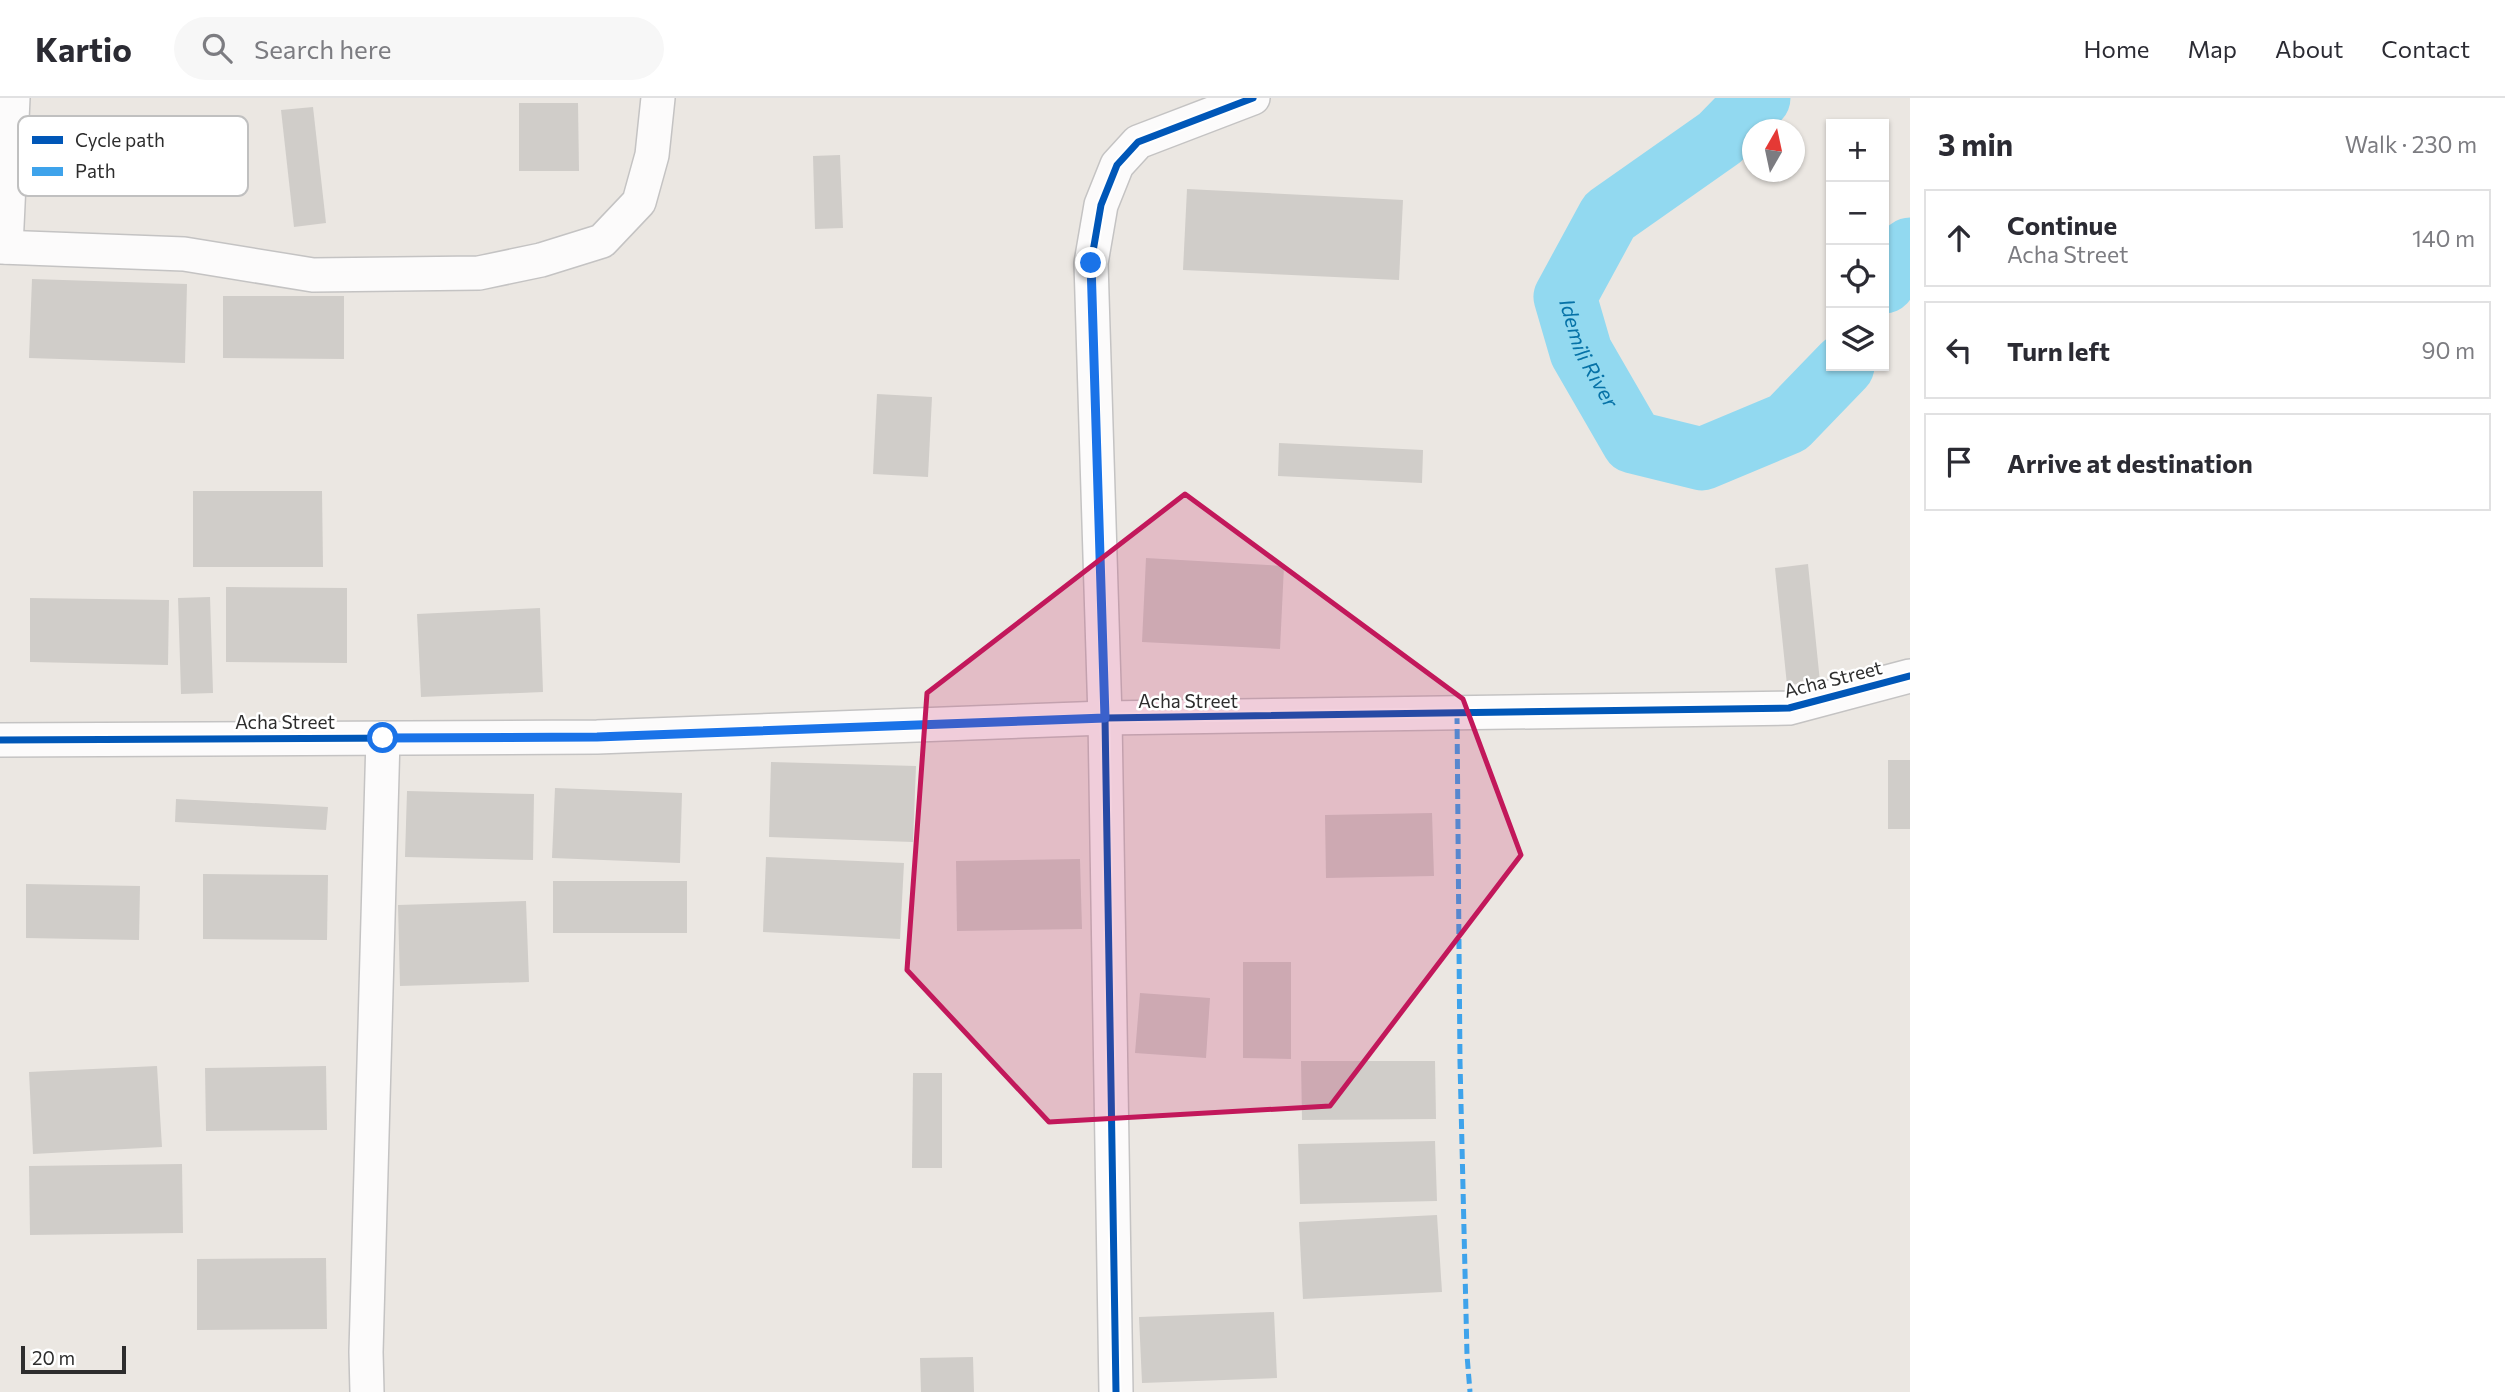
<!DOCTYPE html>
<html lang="en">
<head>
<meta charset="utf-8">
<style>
  body { margin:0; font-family:Commissioner,sans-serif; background:#f7f7f7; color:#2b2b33 }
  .controls { position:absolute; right:21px; top:21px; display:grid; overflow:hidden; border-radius:0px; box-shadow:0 2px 5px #0004 }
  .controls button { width:63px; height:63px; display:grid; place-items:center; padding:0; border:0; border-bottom:2px solid #e1e1e2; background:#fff; color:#2b2b33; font:35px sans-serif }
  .compass { position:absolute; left:1742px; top:21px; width:63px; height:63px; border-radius:50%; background:#fff; box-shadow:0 2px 5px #0004; rotate:9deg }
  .scale { position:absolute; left:21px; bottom:18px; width:105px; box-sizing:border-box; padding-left:7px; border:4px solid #2d2d2d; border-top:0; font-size:19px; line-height:24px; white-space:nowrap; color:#2d2d2d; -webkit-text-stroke:5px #fff; paint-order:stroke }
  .stop { position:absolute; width:21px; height:21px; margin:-16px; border:5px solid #1a73e8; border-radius:50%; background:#fff }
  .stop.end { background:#1a73e8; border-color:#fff; box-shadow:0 2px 7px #0008 }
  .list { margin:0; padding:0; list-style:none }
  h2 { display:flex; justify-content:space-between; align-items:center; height:91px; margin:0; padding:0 28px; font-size:30px }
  h2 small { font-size:23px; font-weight:400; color:#7c7c81 }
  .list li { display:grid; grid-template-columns:46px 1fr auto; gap:21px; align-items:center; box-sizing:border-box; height:98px; margin:0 14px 14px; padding:0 14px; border:2px solid #e1e1e2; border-radius:0px }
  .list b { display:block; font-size:26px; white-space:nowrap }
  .list p { margin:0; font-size:23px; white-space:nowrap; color:#7c7c81 }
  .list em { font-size:23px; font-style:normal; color:#7c7c81 }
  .icon { flex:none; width:38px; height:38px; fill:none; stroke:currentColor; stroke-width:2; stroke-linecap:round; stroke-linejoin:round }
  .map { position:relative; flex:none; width:1910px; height:1294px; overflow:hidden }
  header { display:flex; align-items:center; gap:42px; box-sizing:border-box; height:98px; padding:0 35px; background:#fff; border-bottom:2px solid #e1e1e2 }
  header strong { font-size:33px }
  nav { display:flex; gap:38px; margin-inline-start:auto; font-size:24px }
  .search { width:490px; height:63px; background:#f7f7f7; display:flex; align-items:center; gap:18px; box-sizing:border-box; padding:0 24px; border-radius:38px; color:#7c7c81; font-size:26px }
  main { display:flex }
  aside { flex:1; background:#fff }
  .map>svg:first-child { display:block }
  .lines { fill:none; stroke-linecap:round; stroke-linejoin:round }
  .river { stroke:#92d9f0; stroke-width:63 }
  .building { fill:#d0cdc9 }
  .minor-casing { stroke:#c4c3c3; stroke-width:36 }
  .minor { stroke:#fcfbfb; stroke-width:33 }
  .quiet { stroke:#3ea3eb; stroke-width:5; stroke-dasharray:10 5; stroke-linecap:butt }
  .cycleway-casing { stroke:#fff; stroke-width:11 }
  .cycleway { stroke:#0057b8; stroke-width:7 }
  .route { stroke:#1a73e8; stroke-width:9 }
  .marked { fill:#c2185b; fill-opacity:0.2; stroke:#c2185b; stroke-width:5; stroke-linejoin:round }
  .labels { text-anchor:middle; stroke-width:5; stroke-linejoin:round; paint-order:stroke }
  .street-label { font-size:19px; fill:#2d2d2d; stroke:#fff }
  .water-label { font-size:21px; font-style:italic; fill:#0672a7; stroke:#fff }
  .key { fill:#fff; stroke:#c0c0c0; stroke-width:2 }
  .key-label { font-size:19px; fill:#2d2d2d }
</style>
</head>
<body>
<header>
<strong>Kartio</strong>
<div class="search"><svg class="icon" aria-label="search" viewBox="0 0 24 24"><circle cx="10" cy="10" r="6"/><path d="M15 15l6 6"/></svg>Search here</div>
<nav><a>Home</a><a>Map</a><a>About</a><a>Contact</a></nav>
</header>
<main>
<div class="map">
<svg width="1910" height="1294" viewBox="0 0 1910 1294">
  <rect width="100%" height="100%" fill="#ebe7e2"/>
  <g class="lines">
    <g class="river">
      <path id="s1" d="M 1759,0 L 1720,40 L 1609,118 L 1565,199 L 1581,254 L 1633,344 L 1702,361 L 1788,325 L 1843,268"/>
      <polyline points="1884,184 1890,168 1910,151"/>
    </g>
  </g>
  <g class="building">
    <polygon points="519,5 578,5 579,73 519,73"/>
    <polygon points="313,9 326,125 294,129 281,12"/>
    <polygon points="840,57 843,130 815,131 813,58"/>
    <polygon points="1187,91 1403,102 1399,182 1183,172"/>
    <polygon points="32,181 187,186 185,265 29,260"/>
    <polygon points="223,198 344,198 344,261 223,260"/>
    <polygon points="877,296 932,299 928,379 873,376"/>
    <polygon points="1279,345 1423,352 1422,385 1278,378"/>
    <polygon points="193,393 322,393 323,469 193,469"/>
    <polygon points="1146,460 1284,468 1280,551 1142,544"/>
    <polygon points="1808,466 1820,584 1787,587 1775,470"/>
    <polygon points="226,489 347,490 347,565 226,564"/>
    <polygon points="210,499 213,595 181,596 178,500"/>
    <polygon points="30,500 169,502 168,567 30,564"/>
    <polygon points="540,510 543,594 421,599 417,516"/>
    <rect x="1888" y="662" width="22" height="69"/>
    <polygon points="771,664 916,668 913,744 769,739"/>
    <polygon points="555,690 682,695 680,765 552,760"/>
    <polygon points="407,693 534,696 533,762 405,759"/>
    <polygon points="176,701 328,709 326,732 175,724"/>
    <polygon points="1432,715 1434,778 1326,780 1325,717"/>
    <polygon points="766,759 904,765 900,841 763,834"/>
    <polygon points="1080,761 1082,831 957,833 956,763"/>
    <polygon points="203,776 328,777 327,842 203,841"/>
    <rect x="553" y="783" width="134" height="52"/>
    <polygon points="26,786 140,788 139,842 26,840"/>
    <polygon points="526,803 529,884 400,888 398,807"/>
    <polygon points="1243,864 1291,864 1291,961 1243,960"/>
    <polygon points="1140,895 1210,900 1206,960 1135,955"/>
    <polygon points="1301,963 1435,963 1436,1021 1302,1022"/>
    <polygon points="157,968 162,1049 33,1056 29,974"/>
    <polygon points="326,968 327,1032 206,1033 205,970"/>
    <polygon points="913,975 942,975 942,1070 912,1070"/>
    <polygon points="1435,1043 1437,1103 1300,1106 1298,1046"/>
    <polygon points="182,1066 183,1135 30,1137 29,1068"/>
    <polygon points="1437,1117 1442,1194 1303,1201 1299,1124"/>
    <polygon points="326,1160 327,1231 197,1232 197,1161"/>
    <polygon points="1274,1214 1277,1280 1142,1285 1139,1219"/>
    <polygon points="973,1259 974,1294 921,1294 920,1260"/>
  </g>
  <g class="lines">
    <g class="minor-casing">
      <g id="minor">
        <polyline points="0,149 184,156 313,177 479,175 541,162 602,143 639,104 652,57 658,0"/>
        <polyline points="6,149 13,0"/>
        <polyline points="0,642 597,639 1105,620 1789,610 1910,578"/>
        <polyline points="367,1294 366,1254 383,640"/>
        <polyline points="1116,1294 1105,620 1091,165 1101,107 1117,67 1138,44 1253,0"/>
      </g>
    </g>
    <use href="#minor" class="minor"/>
    <polyline class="quiet" points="1457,616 1460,964 1467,1257 1470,1294"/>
    <g class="cycleway-casing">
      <g id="cycleway">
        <polyline points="0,642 597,639 1105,620 1789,610 1910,578"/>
        <polyline points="1116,1294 1105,620 1091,165 1101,107 1117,67 1138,44 1253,0"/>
      </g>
    </g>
    <use href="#cycleway" class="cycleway"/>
  </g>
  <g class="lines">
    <polyline class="route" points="383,640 597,639 1105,620 1091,165"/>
  </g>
  <path class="marked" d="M 1185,396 L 1463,601 L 1521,757 L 1330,1008 L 1049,1024 L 907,872 L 927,595 Z"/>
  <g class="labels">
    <g class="street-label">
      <text transform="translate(1833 581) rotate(-14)" y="7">Acha Street</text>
      <text x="1188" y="610">Acha Street</text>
      <text x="285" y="631">Acha Street</text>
    </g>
    <g class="water-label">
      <text dy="7" stroke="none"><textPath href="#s1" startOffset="345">Idemili River</textPath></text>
    </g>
  </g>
  <rect x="18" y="18" width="230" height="80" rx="10" class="key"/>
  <rect x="32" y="38" width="31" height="8" fill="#0057b8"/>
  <rect x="32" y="69" width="31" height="9" fill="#3ea3eb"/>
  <g class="key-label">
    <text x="75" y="49">Cycle path</text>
    <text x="75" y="80">Path</text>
  </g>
</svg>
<div class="controls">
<button>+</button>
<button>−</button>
<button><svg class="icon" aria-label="locate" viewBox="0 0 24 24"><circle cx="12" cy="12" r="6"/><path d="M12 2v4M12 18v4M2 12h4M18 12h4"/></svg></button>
<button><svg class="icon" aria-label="layers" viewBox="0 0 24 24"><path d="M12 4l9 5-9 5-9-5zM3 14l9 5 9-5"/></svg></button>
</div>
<svg class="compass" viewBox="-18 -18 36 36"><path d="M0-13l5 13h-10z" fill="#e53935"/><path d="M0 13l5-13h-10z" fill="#7c7c81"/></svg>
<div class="scale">20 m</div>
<div class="stop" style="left:383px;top:640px"></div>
<div class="stop end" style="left:1091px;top:165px"></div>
</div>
<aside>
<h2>3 min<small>Walk · 230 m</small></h2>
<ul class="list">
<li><svg class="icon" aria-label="ahead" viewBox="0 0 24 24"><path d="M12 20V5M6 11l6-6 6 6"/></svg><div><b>Continue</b><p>Acha Street</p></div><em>140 m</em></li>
<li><svg class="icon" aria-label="left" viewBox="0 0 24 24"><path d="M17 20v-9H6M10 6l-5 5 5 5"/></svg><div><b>Turn left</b></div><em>90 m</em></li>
<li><svg class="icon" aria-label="arrive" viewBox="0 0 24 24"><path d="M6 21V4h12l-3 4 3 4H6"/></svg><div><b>Arrive at destination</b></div></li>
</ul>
</aside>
</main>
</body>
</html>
